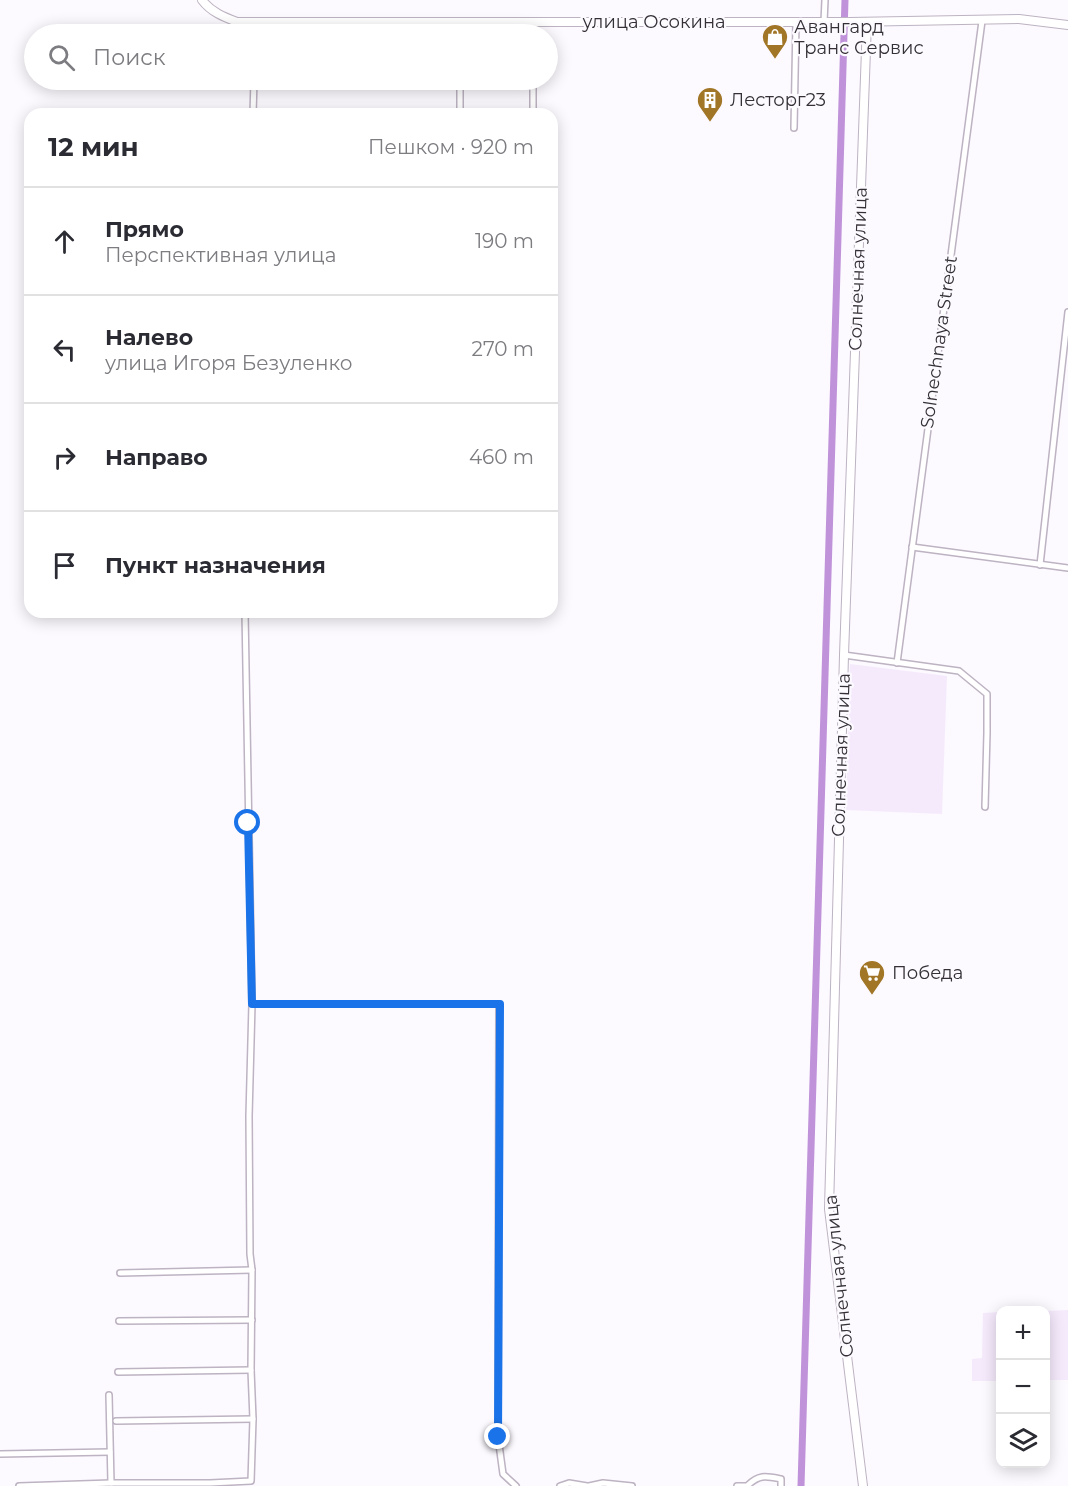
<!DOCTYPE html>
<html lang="ru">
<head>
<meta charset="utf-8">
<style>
  body { margin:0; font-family:Montserrat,sans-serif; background:#f7f7f7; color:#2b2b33 }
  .controls { position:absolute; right:18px; bottom:18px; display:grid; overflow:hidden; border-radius:12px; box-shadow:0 3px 15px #0003 }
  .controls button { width:54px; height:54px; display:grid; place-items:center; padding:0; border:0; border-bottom:2px solid #e1e1e2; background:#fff; color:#2b2b33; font:30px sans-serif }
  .stop { position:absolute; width:18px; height:18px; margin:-14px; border:4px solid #1a73e8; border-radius:50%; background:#fff }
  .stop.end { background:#1a73e8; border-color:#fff; box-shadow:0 2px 6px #0008 }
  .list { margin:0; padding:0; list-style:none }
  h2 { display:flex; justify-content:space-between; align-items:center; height:78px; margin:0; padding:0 24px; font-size:26px }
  h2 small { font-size:20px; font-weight:400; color:#7c7c81 }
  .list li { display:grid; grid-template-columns:39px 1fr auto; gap:18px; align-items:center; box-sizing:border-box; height:108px; padding:0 24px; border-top:2px solid #e1e1e2 }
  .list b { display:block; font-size:22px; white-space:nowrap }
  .list p { margin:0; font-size:20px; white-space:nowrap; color:#7c7c81 }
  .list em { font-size:20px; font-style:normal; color:#7c7c81 }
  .icon { flex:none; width:33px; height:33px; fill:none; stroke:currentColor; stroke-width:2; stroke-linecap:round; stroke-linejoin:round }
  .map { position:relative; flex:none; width:1068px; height:1486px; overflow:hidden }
  .search { position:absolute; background:#fff; box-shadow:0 3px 15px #0003; left:24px; top:24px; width:534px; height:66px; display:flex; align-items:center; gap:15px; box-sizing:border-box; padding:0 21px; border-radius:33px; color:#7c7c81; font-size:22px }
  .panel { position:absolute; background:#fff; box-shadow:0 3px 15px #0003; left:24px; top:108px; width:534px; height:510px; border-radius:18px }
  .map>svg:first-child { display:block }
  .built { fill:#f5eafc }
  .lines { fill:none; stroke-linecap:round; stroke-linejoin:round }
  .canal { stroke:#bf92d9; stroke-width:7 }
  .street-casing { stroke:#bdb3c2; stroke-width:8 }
  .secondary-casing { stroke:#bdb3c2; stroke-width:10 }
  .street { stroke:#fff; stroke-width:5 }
  .secondary { stroke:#fff; stroke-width:8 }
  .route { stroke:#1a73e8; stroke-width:8 }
  .labels { text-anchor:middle; stroke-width:4.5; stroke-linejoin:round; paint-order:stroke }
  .street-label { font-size:18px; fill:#343036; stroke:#fcf9ff }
  .poi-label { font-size:18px; fill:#343036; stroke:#fcf9ff; text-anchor:start }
</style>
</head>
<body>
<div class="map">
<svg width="1068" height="1486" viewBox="0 0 1068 1486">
  <rect width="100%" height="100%" fill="#fcf9ff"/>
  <g class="built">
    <polygon points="850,664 947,676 942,814 846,810"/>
    <polygon points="1068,1310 1068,1380 1046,1380 1046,1311"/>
    <polygon points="1000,1312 1000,1381 972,1381 972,1359 982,1358 983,1313"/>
  </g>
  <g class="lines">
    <polyline class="canal" points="801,1486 845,0"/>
    <g class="street-casing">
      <g id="street">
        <polyline points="532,22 532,34"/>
        <polyline points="824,22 825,0"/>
        <polyline points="255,34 255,22"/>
        <polyline points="461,34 461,22"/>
        <polyline points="533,80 533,114"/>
        <polyline points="253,114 254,80"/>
        <polyline points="460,114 460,80"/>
        <polyline points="794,128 796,22"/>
        <polyline points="912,547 1068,568"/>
        <polyline points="1040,565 1068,312"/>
        <polyline points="844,655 959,671 987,694 987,733 985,807"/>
        <polyline points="897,663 982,21"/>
        <polyline points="252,1004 499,1004 498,1437 503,1474 516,1486"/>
        <polyline points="120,1273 252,1270"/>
        <polyline points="119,1321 252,1320"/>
        <polyline points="118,1372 251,1370"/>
        <polyline points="109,1395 111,1483"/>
        <polyline points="116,1421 253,1419"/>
        <polyline points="0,1454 110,1452"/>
        <polyline points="19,1486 111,1483 210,1483 251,1481 253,1419 251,1370 252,1270 250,1254 249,1116 252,1004 245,612"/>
        <polyline points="560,1486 569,1483 587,1486"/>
        <polyline points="589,1486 603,1483 632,1486"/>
        <path d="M 737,1486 L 747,1486 C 759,1474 766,1476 781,1479 L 781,1486"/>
      </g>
    </g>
    <g class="secondary-casing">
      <g id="secondary">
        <path d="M 202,0 C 211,12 224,17 237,22 L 850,22 L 1019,19 L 1068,25"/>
        <polyline points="863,1486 829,1209 844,655 867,22"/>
      </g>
    </g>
    <use href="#street" class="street"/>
    <use href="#secondary" class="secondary"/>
  </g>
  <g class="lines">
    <polyline class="route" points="248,823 252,1004 500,1004 498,1437"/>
  </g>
  <defs>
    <g id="shop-pin" transform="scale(1.35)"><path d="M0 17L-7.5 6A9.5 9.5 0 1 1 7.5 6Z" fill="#a17626" stroke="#fcf9ff"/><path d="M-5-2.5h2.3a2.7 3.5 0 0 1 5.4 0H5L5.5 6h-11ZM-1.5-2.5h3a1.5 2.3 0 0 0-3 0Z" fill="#fff"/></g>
    <g id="building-pin" transform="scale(1.35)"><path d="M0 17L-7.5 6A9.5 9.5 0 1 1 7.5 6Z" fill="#a17626" stroke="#fcf9ff"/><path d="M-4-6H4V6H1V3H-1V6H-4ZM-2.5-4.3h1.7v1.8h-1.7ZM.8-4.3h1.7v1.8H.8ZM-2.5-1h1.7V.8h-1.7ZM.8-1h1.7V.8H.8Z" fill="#fff"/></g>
    <g id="supermarket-pin" transform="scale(1.35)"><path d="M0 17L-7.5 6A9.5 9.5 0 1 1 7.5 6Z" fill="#a17626" stroke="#fcf9ff"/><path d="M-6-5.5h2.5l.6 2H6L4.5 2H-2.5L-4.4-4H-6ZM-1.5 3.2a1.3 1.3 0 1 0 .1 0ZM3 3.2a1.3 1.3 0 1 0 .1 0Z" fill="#fff"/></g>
  </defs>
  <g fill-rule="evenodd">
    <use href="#shop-pin" x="775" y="37"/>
    <use href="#building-pin" x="710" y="100"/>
    <use href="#supermarket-pin" x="872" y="973"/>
  </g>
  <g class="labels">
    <g class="street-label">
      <text x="654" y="28">улица Осокина</text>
      <text transform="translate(858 269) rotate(-88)" y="6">Солнечная улица</text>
      <text transform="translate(939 342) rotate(-82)" y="6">Solnechnaya Street</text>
      <text transform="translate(841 755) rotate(-88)" y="6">Солнечная улица</text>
      <text transform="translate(839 1276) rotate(-96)" y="6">Солнечная улица</text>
    </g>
    <g class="poi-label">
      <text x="794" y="33">Авангард<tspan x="794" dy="21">Транс Сервис</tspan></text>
      <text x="730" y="106">Лесторг23</text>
      <text x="892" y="979">Победа</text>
    </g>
  </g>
</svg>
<div class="controls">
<button>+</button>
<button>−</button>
<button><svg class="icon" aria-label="layers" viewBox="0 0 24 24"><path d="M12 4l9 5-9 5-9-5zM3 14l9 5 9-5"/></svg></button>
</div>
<div class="stop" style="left:248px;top:823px"></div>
<div class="stop end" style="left:498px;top:1437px"></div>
<div class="search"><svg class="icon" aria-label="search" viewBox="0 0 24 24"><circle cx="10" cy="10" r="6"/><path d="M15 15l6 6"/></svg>Поиск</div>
<section class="panel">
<h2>12 мин<small>Пешком · 920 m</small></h2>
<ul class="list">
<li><svg class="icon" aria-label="ahead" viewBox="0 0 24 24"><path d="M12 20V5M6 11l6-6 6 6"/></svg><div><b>Прямо</b><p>Перспективная улица</p></div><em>190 m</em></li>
<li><svg class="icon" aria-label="left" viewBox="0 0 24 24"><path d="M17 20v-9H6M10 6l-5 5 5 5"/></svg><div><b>Налево</b><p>улица Игоря Безуленко</p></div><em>270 m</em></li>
<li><svg class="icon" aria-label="right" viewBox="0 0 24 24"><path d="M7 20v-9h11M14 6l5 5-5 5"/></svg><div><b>Направо</b></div><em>460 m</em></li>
<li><svg class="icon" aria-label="arrive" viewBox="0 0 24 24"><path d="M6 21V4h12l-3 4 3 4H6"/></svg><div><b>Пункт назначения</b></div></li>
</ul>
</section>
</div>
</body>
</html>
